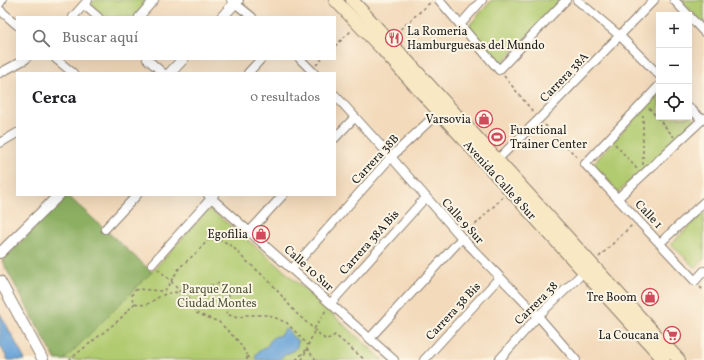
<!DOCTYPE html>
<html lang="es">
<head>
<meta charset="utf-8">
<style>
  body { margin:0; font-family:Vollkorn,serif; background:#f2f2f2; color:#202124 }
  .controls { position:absolute; right:12px; top:12px; display:grid; overflow:hidden; border-radius:0px; box-shadow:0 4px 16px #0002 }
  .controls button { width:36px; height:36px; display:grid; place-items:center; padding:0; border:0; border-bottom:1px solid #e0e0e0; background:#fff; color:#202124; font:20px sans-serif }
  .list { margin:0; padding:0; list-style:none }
  h2 { display:flex; justify-content:space-between; align-items:center; height:52px; margin:0; padding:0 16px; font-size:17px }
  h2 small { font-size:13px; font-weight:400; color:#757577 }
  .icon { flex:none; width:22px; height:22px; fill:none; stroke:currentColor; stroke-width:2; stroke-linecap:round; stroke-linejoin:round }
  .map { position:relative; flex:none; width:704px; height:360px; overflow:hidden }
  .search { position:absolute; background:#fff; box-shadow:0 4px 16px #0002; left:16px; top:16px; width:320px; height:44px; display:flex; align-items:center; gap:10px; box-sizing:border-box; padding:0 14px; border-radius:0px; color:#757577; font-size:15px }
  .panel { position:absolute; background:#fff; box-shadow:0 4px 16px #0002; left:16px; top:72px; width:320px; height:124px; border-radius:0px }
  .map>svg:first-child { display:block }
  .green { fill:#b1cb70; stroke:#667446 }
  .forest { fill:#8caf62; stroke:#54663f }
  .water { fill:#68a3d8; stroke:#42607a }
  .lines { fill:none; stroke-linecap:round; stroke-linejoin:round }
  .minor-casing { stroke:#887b6c; stroke-width:10 }
  .tertiary-casing { stroke:#887b6c; stroke-width:12 }
  .secondary-casing { stroke:#887b6c; stroke-width:14 }
  .path { stroke:#887b6c; stroke-width:1.5; stroke-dasharray:3 3; stroke-linecap:butt }
  .minor { stroke:#fff; stroke-width:8 }
  .tertiary { stroke:#fff; stroke-width:10 }
  .secondary { stroke:#f8e8c3; stroke-width:12 }
  .labels { text-anchor:middle; stroke-width:4; stroke-linejoin:round; paint-order:stroke }
  .poi-label { font-size:12px; fill:#1c1c1c; stroke:#fcf5e5; text-anchor:end }
  .street-label { font-size:12px; fill:#1c1c1c; stroke:#fcf5e5 }
  .park-label { font-size:12px; fill:#505939; stroke:#fcf5e5 }
</style>
</head>
<body>
<div class="map">
<svg width="704" height="360" viewBox="0 0 704 360">
  <rect width="100%" height="100%" fill="#fcf5e5"/>
  <filter id="ink" filterUnits="userSpaceOnUse"><feTurbulence type="fractalNoise" baseFrequency=".025" numOctaves="2"/><feDisplacementMap in="SourceGraphic" scale="8" xChannelSelector="R" yChannelSelector="G"/><feConvolveMatrix kernelMatrix="1 2 1 2 8 2 1 2 1" color-interpolation-filters="sRGB"/></filter>
  <filter id="wash" filterUnits="userSpaceOnUse"><feTurbulence type="fractalNoise" baseFrequency=".012" numOctaves="4" result="noise"/><feDisplacementMap in="SourceGraphic" scale="16" xChannelSelector="R" yChannelSelector="G"/><feGaussianBlur stdDeviation="0.9" result="paint"/><feColorMatrix in="noise" values="0 0 0 0 0 0 0 0 0 0 0 0 0 0 0 0 0 1.4 0 .05"/><feComposite in="paint" operator="in"/></filter>
  <g filter="url(#wash)">
    <rect width="100%" height="100%" fill="#f3dabb"/>
    <g class="green">
      <polygon points="95,0 148,0 134,17 103,17 90,6"/>
      <polygon points="492,0 561,0 502,63 468,27"/>
      <polygon points="681,0 704,0 704,24"/>
      <polygon points="659,91 659,117 689,117 689,113 697,121 618,192 593,164"/>
      <polygon points="211,210 272,260 383,360 64,360 152,272 207,211"/>
      <polygon points="704,212 704,259 695,268 671,244"/>
    </g>
    <polygon class="forest" points="67,195 152,272 64,360 56,360 2,261"/>
    <g class="water">
      <polygon points="0,313 25,360 8,360 0,345"/>
      <path d="M 285,329 L 289,331 L 291,335 L 298,341 C 298,354 285,351 279,360 L 257,360 L 255,357 L 257,353 L 268,345 L 272,338 L 280,335 Z"/>
    </g>
  </g>
  <g filter="url(#ink)">
    <g class="lines">
      <g class="minor-casing">
        <g id="minor">
          <polyline points="231,0 252,17"/>
          <polyline points="439,0 499,70 566,0"/>
          <polyline points="577,0 620,36 659,75"/>
          <polyline points="674,0 688,15"/>
          <polyline points="0,3 2,0"/>
          <polyline points="84,5 98,17"/>
          <polyline points="0,10 17,25"/>
          <polyline points="689,16 704,32"/>
          <polyline points="73,17 88,0"/>
          <polyline points="139,17 154,0"/>
          <polyline points="460,25 482,0"/>
          <polyline points="56,59 73,73"/>
          <polyline points="147,59 163,73"/>
          <polyline points="300,59 314,73"/>
          <polyline points="0,73 26,59"/>
          <polyline points="248,73 261,59"/>
          <polyline points="659,86 585,164 695,281 704,271"/>
          <polyline points="335,95 391,157 462,238 538,316 576,360"/>
          <polyline points="689,107 702,120"/>
          <polyline points="335,138 355,117"/>
          <polyline points="0,143 17,133"/>
          <polyline points="495,162 539,119 654,0"/>
          <polyline points="208,195 394,360"/>
          <polyline points="618,198 704,118"/>
          <polyline points="105,229 137,195"/>
          <polyline points="250,231 283,195"/>
          <polyline points="660,243 704,202"/>
          <polyline points="152,264 214,195"/>
          <polyline points="292,269 391,157 442,109"/>
          <polyline points="331,303 426,197"/>
          <polyline points="370,338 462,238"/>
          <polyline points="424,360 499,278"/>
          <polyline points="499,360 538,316 587,269"/>
        </g>
      </g>
      <g class="tertiary-casing">
        <g id="tertiary">
          <polyline points="222,17 238,0"/>
          <polyline points="170,73 183,59"/>
          <polyline points="0,253 59,195"/>
          <polyline points="0,281 43,360"/>
        </g>
      </g>
      <g class="secondary-casing">
        <g id="secondary">
          <polyline points="335,0 380,47 664,360"/>
          <polyline points="352,0 679,360"/>
        </g>
      </g>
      <g class="path">
        <polyline points="396,33 432,1"/>
        <polyline points="335,46 351,31"/>
        <polyline points="316,65 322,59"/>
        <polyline points="504,76 534,113"/>
        <polyline points="649,108 674,137"/>
        <polyline points="545,125 579,159"/>
        <polyline points="615,144 637,169"/>
        <polyline points="643,165 643,115"/>
        <polyline points="467,233 503,197"/>
        <polyline points="599,257 632,225"/>
        <polyline points="158,269 171,281 180,292"/>
        <polyline points="700,287 704,291"/>
        <polyline points="187,292 220,283 222,288 228,293 230,299 226,314 238,318 246,315 269,315 287,323 308,345"/>
        <path d="M 135,303 C 148,308 150,301 161,296 C 168,292 179,292 187,292 L 196,313 L 219,322 L 238,341 L 247,355"/>
        <polyline points="69,360 119,320 135,303 131,297 134,291 138,289 162,291 166,289 180,267 197,252 208,240 215,239 222,240 233,247 244,259 258,271 271,283 296,313 326,340 335,335 365,360"/>
        <polyline points="247,360 247,355 251,360"/>
        <polyline points="296,360 307,349"/>
        <polyline points="302,360 306,351"/>
        <path d="M 316,360 L 307,349 C 308,342 314,336 314,329 L 326,310"/>
      </g>
      <use href="#minor" class="minor"/>
      <use href="#tertiary" class="tertiary"/>
      <use href="#secondary" class="secondary"/>
    </g>
  </g>
  <defs>
    <g id="restaurant-ring" transform="scale(0.9)"><circle r="9.5" fill="#fcf5e5" stroke="#d1495b" stroke-width="1.5"/><path d="M-5-6h1v4h1v-4h1v4h1v-4h1v5L-1.5 .5V6h-2V.5L-5-1ZM5-6V6H3V1.5H1.5Q1.5-4 5-6Z" fill="#d1495b"/></g>
    <g id="shop-ring" transform="scale(0.9)"><circle r="9.5" fill="#fcf5e5" stroke="#d1495b" stroke-width="1.5"/><path d="M-5-2.5h2.3a2.7 3.5 0 0 1 5.4 0H5L5.5 6h-11ZM-1.5-2.5h3a1.5 2.3 0 0 0-3 0Z" fill="#d1495b"/></g>
    <g id="stadium-ring" transform="scale(0.9)"><circle r="9.5" fill="#fcf5e5" stroke="#d1495b" stroke-width="1.5"/><path d="M0-5a6.5 5 0 1 0 0 10a6.5 5 0 1 0 0-10ZM-3.5-1.8h7v3.6h-7Z" fill="#d1495b"/></g>
    <g id="supermarket-ring" transform="scale(0.9)"><circle r="9.5" fill="#fcf5e5" stroke="#d1495b" stroke-width="1.5"/><path d="M-6-5.5h2.5l.6 2H6L4.5 2H-2.5L-4.4-4H-6ZM-1.5 3.2a1.3 1.3 0 1 0 .1 0ZM3 3.2a1.3 1.3 0 1 0 .1 0Z" fill="#d1495b"/></g>
  </defs>
  <g fill-rule="evenodd">
    <use href="#restaurant-ring" x="394" y="38"/>
    <use href="#shop-ring" x="484" y="119"/>
    <use href="#stadium-ring" x="497" y="137"/>
    <use href="#shop-ring" x="261" y="234"/>
    <use href="#shop-ring" x="650" y="297"/>
    <use href="#supermarket-ring" x="672" y="335"/>
  </g>
  <g class="labels">
    <g class="poi-label">
      <text x="407" y="35" text-anchor="start">La Romeria<tspan x="407" dy="14">Hamburguesas del Mundo</tspan></text>
      <text x="471" y="123">Varsovia</text>
      <text x="510" y="134" text-anchor="start">Functional<tspan x="510" dy="14">Trainer Center</tspan></text>
      <text x="248" y="238">Egofilia</text>
      <text x="637" y="301">Tre Boom</text>
      <text x="659" y="339">La Coucana</text>
    </g>
    <g class="street-label">
      <text transform="translate(564 77) rotate(-46)" y="4">Carrera 38A</text>
      <text transform="translate(375 159) rotate(-47)" y="4">Carrera 38B</text>
      <text transform="translate(500 180) rotate(48)" y="4">Avenida Calle 8 Sur</text>
      <text transform="translate(649 214) rotate(47)" y="4">Calle 1</text>
      <text transform="translate(463 221) rotate(48)" y="4">Calle 9 Sur</text>
      <text transform="translate(369 242) rotate(-48)" y="4">Carrera 38A Bis</text>
      <text transform="translate(309 268) rotate(42)" y="4">Calle 10 Sur</text>
      <text transform="translate(536 303) rotate(-45)" y="4">Carrera 38</text>
      <text transform="translate(453 311) rotate(-47)" y="4">Carrera 38 Bis</text>
    </g>
    <g class="park-label">
      <text x="217" y="293">Parque Zonal<tspan x="217" dy="14">Ciudad Montes</tspan></text>
    </g>
  </g>
</svg>
<div class="controls">
<button>+</button>
<button>−</button>
<button><svg class="icon" aria-label="locate" viewBox="0 0 24 24"><circle cx="12" cy="12" r="6"/><path d="M12 2v4M12 18v4M2 12h4M18 12h4"/></svg></button>
</div>
<div class="search"><svg class="icon" aria-label="search" viewBox="0 0 24 24"><circle cx="10" cy="10" r="6"/><path d="M15 15l6 6"/></svg>Buscar aquí</div>
<section class="panel">
<h2>Cerca<small>0 resultados</small></h2>
<ul class="list">
</ul>
</section>
</div>
</body>
</html>
